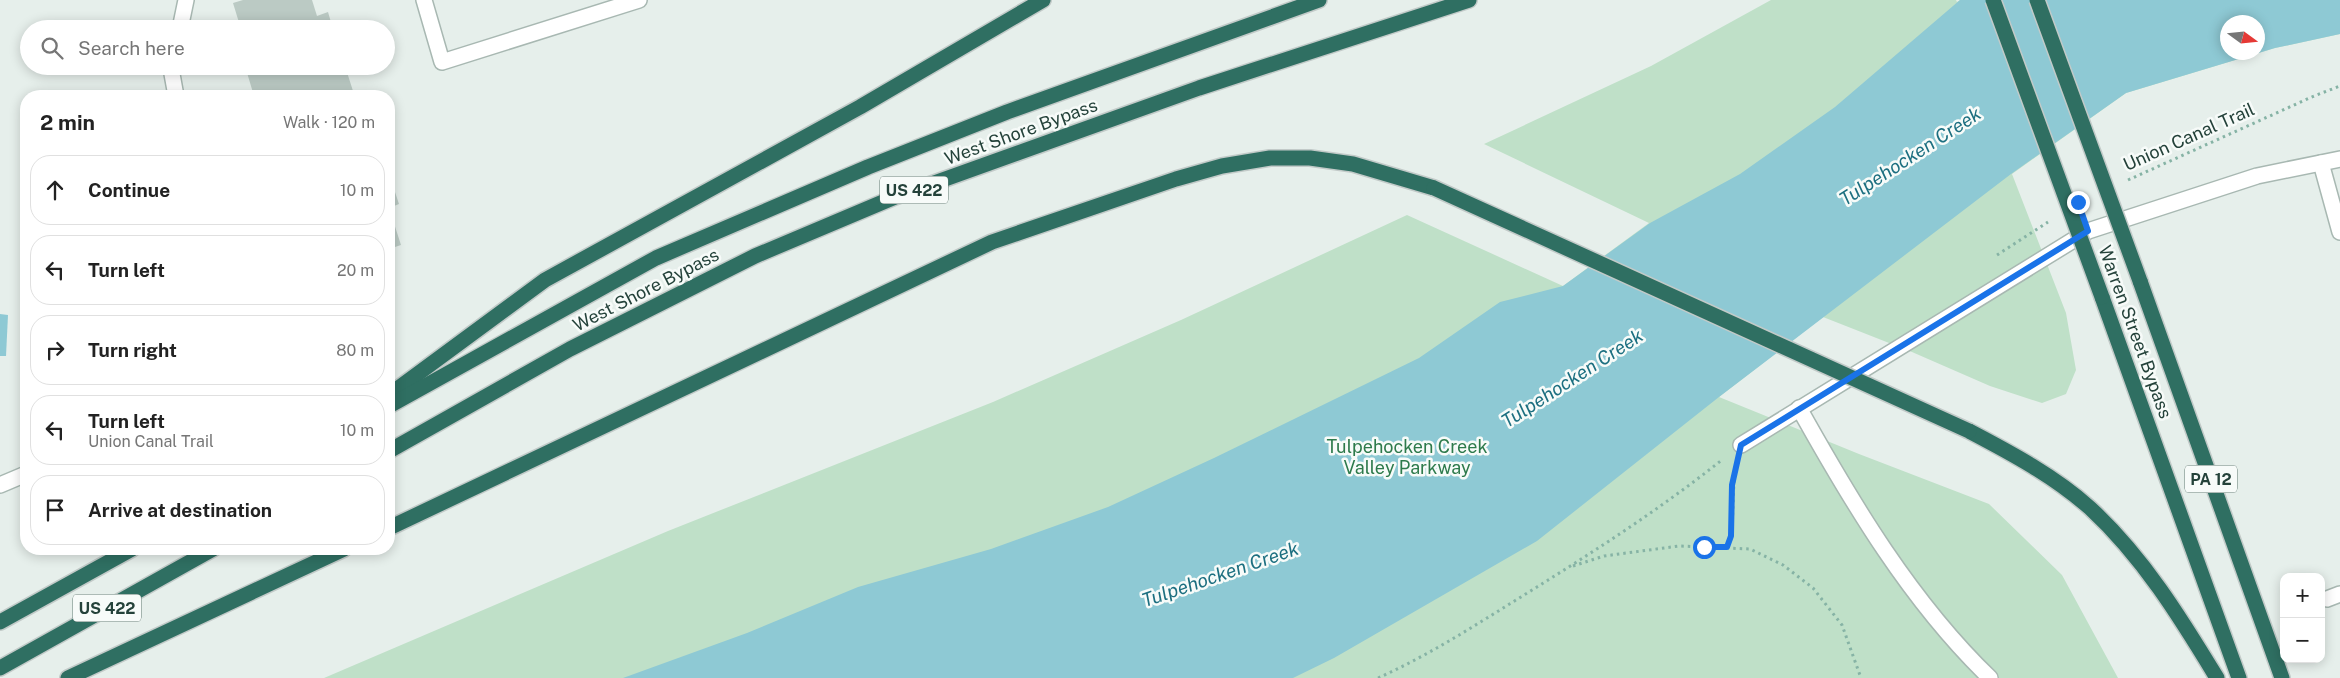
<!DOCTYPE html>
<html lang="en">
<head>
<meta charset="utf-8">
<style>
  body { margin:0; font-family:"Public Sans",sans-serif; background:#f2f2f2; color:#222 }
  .controls { position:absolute; right:15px; bottom:15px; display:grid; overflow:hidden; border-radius:10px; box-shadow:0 2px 12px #0003 }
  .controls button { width:45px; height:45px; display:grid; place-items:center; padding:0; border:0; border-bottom:1px solid #e0e0e0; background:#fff; color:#222; font:25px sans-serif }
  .compass { position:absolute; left:2220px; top:15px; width:45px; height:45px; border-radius:50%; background:#fff; box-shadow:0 2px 12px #0003; rotate:105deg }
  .stop { position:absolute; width:15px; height:15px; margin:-11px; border:4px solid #1a73e8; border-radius:50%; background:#fff }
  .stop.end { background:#1a73e8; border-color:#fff; box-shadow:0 1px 5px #0008 }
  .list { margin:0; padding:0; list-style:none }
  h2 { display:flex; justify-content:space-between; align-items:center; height:65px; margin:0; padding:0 20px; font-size:21px }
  h2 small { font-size:16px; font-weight:400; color:#767676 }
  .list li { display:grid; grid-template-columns:32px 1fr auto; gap:15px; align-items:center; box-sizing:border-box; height:70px; margin:0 10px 10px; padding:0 10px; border:1px solid #e0e0e0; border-radius:20px }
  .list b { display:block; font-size:19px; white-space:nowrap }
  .list p { margin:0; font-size:16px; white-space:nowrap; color:#767676 }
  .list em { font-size:16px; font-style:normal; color:#767676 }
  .icon { flex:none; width:28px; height:28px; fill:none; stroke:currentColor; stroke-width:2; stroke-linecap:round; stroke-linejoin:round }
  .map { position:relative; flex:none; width:2340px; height:678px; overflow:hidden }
  .search { position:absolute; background:#fff; box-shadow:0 2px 12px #0003; left:20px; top:20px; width:375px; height:55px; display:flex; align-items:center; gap:12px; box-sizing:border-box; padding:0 18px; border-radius:28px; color:#767676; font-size:19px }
  .panel { position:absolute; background:#fff; box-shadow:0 2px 12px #0003; left:20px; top:90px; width:375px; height:465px; border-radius:20px }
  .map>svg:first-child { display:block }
  .green { fill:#bfe0c8; fill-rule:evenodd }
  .water { fill:#8ec9d4; fill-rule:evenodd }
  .building { fill:#bbcac4 }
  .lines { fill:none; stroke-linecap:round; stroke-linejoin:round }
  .minor-casing { stroke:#a8b8b2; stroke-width:18 }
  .highway-casing { stroke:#c2cac8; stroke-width:18 }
  .path { stroke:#86b3a5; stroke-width:3; stroke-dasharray:2.5 4; stroke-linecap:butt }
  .minor { stroke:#fff; stroke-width:15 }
  .highway { stroke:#2f6f62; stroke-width:15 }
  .highway-bridge-casing { stroke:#c2cac8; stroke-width:18; stroke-linecap:butt }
  .highway-bridge { stroke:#2f6f62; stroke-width:15 }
  .route { stroke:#1a73e8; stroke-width:6 }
  .labels { text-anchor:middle; stroke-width:5; stroke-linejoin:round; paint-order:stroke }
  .shield { fill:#f7fbf9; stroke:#637a73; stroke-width:1 }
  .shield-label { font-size:16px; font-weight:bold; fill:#24423a }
  .street-label { font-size:18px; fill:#24423a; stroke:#f7fbf9 }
  .park-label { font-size:18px; fill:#2d7a4b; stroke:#f7fbf9 }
  .water-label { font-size:19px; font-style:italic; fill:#1c6f80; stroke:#f7fbf9 }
</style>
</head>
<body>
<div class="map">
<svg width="2340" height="678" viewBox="0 0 2340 678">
  <rect width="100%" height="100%" fill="#e6efeb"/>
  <path class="green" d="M 1771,0 L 1956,0 L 1957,2 L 1960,0 L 2340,0 L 2340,34 L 2275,48 L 2126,93 L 2012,174 L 2066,313 L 2076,370 L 2066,394 L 2042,403 L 1990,386 L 1912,352 L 1823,317 L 1719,397 L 1859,454 L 1989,504 L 2062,575 L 2118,678 L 324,678 L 668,531 L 993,402 L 1181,320 L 1407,215 L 1563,286 L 1649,223 L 1484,144 L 1651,66 ZM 2228,22 L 2258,22 L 2258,52 L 2228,52 Z"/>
  <g class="water">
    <path d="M 1960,0 L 2340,0 L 2340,34 L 2275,48 L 2126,93 L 2011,174 L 1719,397 L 1537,541 L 1334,658 L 1293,678 L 623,678 L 747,633 L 858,587 L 991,549 L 1108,507 L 1214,458 L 1419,358 L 1500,302 L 1563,286 L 1650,223 L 1740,174 L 1835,107 ZM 2228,22 L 2258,22 L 2258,52 L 2228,52 Z"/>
    <polygon points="0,314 8,315 6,356 0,356"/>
  </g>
  <g class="building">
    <polygon points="243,0 312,0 317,16 328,12 333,29 241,29 233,3"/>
    <polygon points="245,66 345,66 353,91 344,94 345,96 254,96"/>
    <polygon points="389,174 399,204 389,208 401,245 389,249"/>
  </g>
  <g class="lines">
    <g class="minor-casing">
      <g id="minor">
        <polyline points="424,0 442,62 639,0"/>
        <polyline points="180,29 186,0"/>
        <polyline points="173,66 172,74 176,96"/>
        <polyline points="2321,163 2340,232"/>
        <path d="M 1799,408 C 1852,503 1911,602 1990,678"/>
        <polyline points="1741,445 2088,231 2257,176 2340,159"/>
        <polyline points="0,485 26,474"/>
        <polyline points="2327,599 2340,594"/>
      </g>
    </g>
    <g class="highway-casing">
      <g id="highway">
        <polyline points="2140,281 2282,678"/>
        <polyline points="2102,297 2239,678"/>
        <polyline points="389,395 545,280 860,107 1043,0"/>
        <polyline points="389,406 656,258 868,167 1007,112 1319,0"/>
        <path d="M 1969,431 C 2011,453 2054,476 2090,508 C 2143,557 2180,617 2217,678"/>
        <polyline points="389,451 570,349 755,256 895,197 1199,88 1469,0"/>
        <polyline points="389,528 992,242 1176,179 1222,166 1270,158 1310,158 1353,164 1434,188"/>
        <polyline points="0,622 132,549"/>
        <polyline points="0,668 213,549"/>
        <polyline points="68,678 344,549"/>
      </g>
    </g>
    <g class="path">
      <polyline points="2128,180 2314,96 2340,86"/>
      <polyline points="1997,255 2048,222"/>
      <path d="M 1727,547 C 1736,522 1731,493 1736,467"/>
      <polyline points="1573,566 1604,556 1679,546 1750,549 1783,565 1813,588 1842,625 1861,678"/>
      <path d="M 1378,678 C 1427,656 1471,628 1516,600 C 1587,556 1658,511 1723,459"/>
    </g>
    <use href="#minor" class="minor"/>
    <use href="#highway" class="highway"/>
    <g class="highway-bridge-casing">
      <g id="highway-bridge">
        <polyline points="1993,0 2102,297"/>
        <polyline points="2037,0 2140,281"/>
        <polyline points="1434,188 1969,431"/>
      </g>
    </g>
    <use href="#highway-bridge" class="highway-bridge"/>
  </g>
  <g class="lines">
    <polyline class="route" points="1704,547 1727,547 1731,536 1732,485 1741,445 2088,231 2078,202"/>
  </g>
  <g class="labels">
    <g class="shield">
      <rect x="880" y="176.5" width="68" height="27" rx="4"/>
      <rect x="2185" y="465.5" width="52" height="27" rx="4"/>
      <rect x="73" y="594.5" width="68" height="27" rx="4"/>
    </g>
    <g class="shield-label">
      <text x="914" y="196">US 422</text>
      <text x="2211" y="485">PA 12</text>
      <text x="107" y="614">US 422</text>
    </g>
    <g class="street-label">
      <text transform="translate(1021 132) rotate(-20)" y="6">West Shore Bypass</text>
      <text transform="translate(2189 137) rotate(-24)" y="6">Union Canal Trail</text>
      <text transform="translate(646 290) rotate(-27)" y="6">West Shore Bypass</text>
      <text transform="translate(2135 332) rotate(70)" y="6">Warren Street Bypass</text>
    </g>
    <g class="park-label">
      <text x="1407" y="453">Tulpehocken Creek<tspan x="1407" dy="21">Valley Parkway</tspan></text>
    </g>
    <g class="water-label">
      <text transform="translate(1910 156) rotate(-33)" y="7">Tulpehocken Creek</text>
      <text transform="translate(1572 378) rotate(-33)" y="7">Tulpehocken Creek</text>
      <text transform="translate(1220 574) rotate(-19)" y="7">Tulpehocken Creek</text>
    </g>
  </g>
</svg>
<div class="controls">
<button>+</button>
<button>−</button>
</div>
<svg class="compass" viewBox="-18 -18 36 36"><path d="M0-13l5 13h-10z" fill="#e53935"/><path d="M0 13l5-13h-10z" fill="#767676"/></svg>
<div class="stop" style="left:1704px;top:547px"></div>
<div class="stop end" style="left:2078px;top:202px"></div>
<div class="search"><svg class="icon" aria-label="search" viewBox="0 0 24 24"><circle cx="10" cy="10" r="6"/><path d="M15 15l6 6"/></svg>Search here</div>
<section class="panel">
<h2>2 min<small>Walk · 120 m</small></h2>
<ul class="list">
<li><svg class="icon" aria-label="ahead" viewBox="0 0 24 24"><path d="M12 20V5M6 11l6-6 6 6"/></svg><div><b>Continue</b></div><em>10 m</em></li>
<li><svg class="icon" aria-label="left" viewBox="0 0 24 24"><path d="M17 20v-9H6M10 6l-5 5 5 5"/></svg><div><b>Turn left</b></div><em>20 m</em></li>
<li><svg class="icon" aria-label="right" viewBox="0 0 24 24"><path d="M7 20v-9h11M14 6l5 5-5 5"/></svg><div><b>Turn right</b></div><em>80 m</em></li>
<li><svg class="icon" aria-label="left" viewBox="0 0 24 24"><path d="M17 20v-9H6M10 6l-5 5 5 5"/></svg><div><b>Turn left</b><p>Union Canal Trail</p></div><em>10 m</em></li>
<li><svg class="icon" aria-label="arrive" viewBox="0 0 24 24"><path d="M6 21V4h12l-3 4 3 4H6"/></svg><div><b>Arrive at destination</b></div></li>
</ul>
</section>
</div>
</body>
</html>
